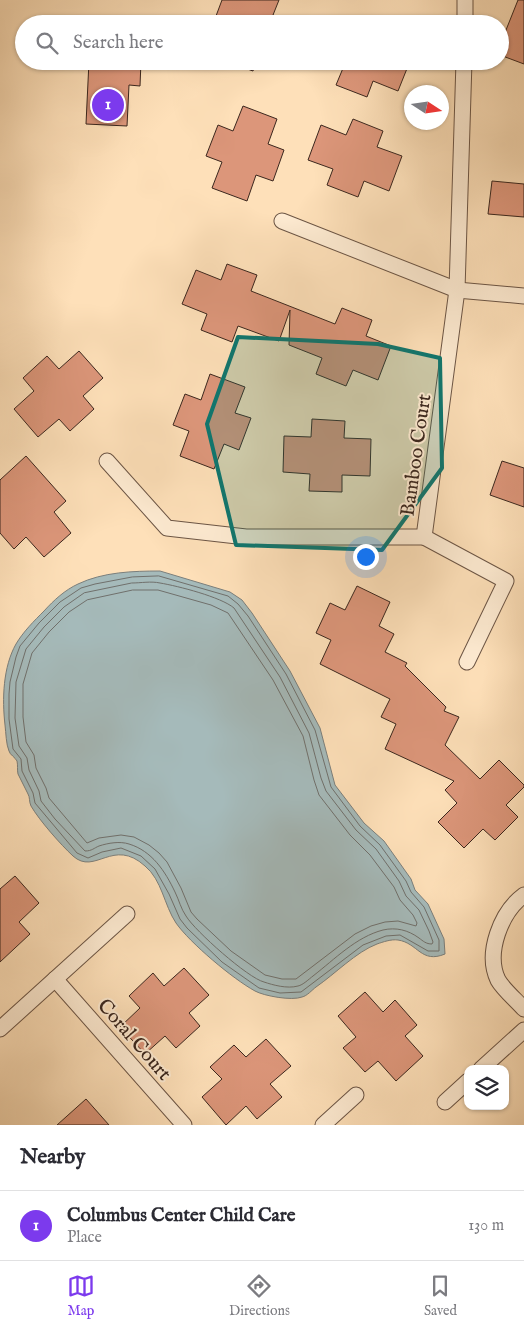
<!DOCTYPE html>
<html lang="en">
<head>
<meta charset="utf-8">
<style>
  body { margin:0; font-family:"IM FELL English",serif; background:#f2f2f3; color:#2b2b33 }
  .controls { position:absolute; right:15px; bottom:15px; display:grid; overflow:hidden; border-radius:10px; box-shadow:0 1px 4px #0004 }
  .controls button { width:45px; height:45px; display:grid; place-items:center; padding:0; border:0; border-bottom:1px solid #e1e1e2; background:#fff; color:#2b2b33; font:25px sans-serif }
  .compass { position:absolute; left:404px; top:85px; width:45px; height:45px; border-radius:50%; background:#fff; box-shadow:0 1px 4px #0004; rotate:102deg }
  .you { position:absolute; left:365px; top:556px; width:18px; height:18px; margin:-12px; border:4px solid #fff; border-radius:50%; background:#1a73e8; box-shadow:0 0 0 8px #1a73e833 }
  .badge { display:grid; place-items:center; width:32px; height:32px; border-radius:50%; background:#7c3aed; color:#fff; font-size:16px; font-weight:700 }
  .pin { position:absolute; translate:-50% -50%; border:2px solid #fff; box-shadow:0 1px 5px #0006 }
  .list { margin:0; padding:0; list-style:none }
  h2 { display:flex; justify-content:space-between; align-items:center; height:65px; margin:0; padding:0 20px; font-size:21px }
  h2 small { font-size:16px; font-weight:400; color:#7c7c81 }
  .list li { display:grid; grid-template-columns:32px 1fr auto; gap:15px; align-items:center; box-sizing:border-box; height:70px; padding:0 20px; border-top:1px solid #e1e1e2 }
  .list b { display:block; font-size:19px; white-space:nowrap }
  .list p { margin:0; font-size:16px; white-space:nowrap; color:#7c7c81 }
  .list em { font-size:16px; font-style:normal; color:#7c7c81 }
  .icon { flex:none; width:28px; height:28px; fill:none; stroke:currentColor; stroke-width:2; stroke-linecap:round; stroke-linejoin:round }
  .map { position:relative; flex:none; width:524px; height:1125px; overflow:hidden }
  .search { position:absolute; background:#fff; box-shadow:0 1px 4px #0004; left:15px; right:15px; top:15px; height:55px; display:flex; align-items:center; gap:12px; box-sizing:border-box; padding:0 18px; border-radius:28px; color:#7c7c81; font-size:19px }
  .sheet { height:135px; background:#fff }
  nav { display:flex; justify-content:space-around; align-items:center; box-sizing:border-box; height:70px; border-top:1px solid #e1e1e2; background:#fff; font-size:14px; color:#7c7c81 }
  nav a { display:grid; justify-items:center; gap:2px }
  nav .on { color:#7c3aed }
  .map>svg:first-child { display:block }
  .water { fill:#a5baba; stroke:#7b7f7c }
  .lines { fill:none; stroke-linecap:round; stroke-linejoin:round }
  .shore { stroke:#70706c; stroke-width:1 }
  .building { fill:#dc967a; stroke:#3b271e }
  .service-casing { stroke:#6c5545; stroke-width:17 }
  .service { stroke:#feebd2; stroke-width:15 }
  .marked { fill:#0f766e; fill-opacity:0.2; stroke:#0f766e; stroke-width:4; stroke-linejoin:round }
  .labels { text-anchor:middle; stroke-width:4; stroke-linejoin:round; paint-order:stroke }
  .street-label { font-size:20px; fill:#3b271e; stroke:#feebd2 }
</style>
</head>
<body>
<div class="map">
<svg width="524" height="1125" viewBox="0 0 524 1125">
  <rect width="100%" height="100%" fill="#fee0b9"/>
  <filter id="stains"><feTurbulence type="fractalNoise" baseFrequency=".004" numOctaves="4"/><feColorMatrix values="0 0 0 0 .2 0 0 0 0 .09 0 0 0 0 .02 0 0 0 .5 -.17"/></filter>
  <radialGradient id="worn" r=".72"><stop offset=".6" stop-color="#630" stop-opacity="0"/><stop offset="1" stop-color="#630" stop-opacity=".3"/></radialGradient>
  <path class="water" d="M 160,571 L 230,592 L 242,600 L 252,613 L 290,671 L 320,728 L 335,785 L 364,823 L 384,841 L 411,879 L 415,890 L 428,904 L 444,939 L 445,954 C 421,964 418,943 398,940 C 391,939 383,942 377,944 C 356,952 335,974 316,987 C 312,990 307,996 302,997 C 292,1001 264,996 255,991 C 233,979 190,943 176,923 C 164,905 162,880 145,866 C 113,837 95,876 73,856 C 61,845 39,820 31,806 C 29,802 30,797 28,794 C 25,787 21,781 18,774 C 17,770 18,765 17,761 C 15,757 10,755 9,751 C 6,744 6,733 5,725 C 2,699 3,667 16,644 C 23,632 34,621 44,611 C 54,600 65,590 78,584 C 103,572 133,571 160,571 Z"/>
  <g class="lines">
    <g class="shore">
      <polygon points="159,576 228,596 238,604 248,616 286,674 315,730 331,787 360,826 380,845 406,881 411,892 424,907 439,940 439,951 428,951 400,935 386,936 363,945 301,992 280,993 259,988 222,962 187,928 180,919 169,894 155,869 141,856 121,848 102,852 88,858 77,853 35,803 33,793 22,771 21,759 13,749 9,719 9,694 10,682 16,657 20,646 39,623 60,602 81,588 95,584 132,577"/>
      <path d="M 132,583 C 141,583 151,581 160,583 C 178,586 221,597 234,608 L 280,677 L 309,733 L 321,778 L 326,791 L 356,830 L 376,849 L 399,881 L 406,896 L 419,910 L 429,931 L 433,942 L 432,944 C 426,944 423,941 419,938 C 408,930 396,927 383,930 C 356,937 335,959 313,976 C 309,979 303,985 298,986 C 287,989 273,985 264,982 C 248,978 195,931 186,916 C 181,909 179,900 175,892 C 165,871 152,851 129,844 C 120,841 108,843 99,846 C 94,848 92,851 85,851 L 55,819 L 41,801 L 39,791 L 29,770 L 27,758 L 19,746 L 15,718 L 16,682 L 26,649 L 44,627 L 64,607 L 84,593 Z"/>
      <polygon points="133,590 158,590 211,605 228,613 273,680 303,736 314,780 319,795 350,835 370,855 394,887 400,900 413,915 417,923 416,926 398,921 385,922 371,926 355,934 296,979 282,979 265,975 231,951 197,919 191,912 181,888 167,862 159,853 149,845 134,837 121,835 99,838 87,843 49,798 46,788 36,768 34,755 26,742 23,717 23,684 32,653 49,632 69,612 87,600"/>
    </g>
  </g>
  <g class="building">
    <polygon points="222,0 279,0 273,15 289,21 288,24 213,24"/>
    <polygon points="518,0 524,0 524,64 500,55 500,45"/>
    <polygon points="89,61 141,61 140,86 129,85 127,126 86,124"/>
    <polygon points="225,61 256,61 253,71"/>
    <polygon points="346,61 410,61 398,91 373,81 367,97 336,85"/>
    <polygon points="243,106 277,119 268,144 284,150 273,181 256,175 247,201 212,188 222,162 206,156 218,125 233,131"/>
    <polygon points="353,119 383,131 377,147 402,156 389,191 364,181 358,197 327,185 333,169 308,160 321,125 346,135"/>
    <polygon points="492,181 524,184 524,217 488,214"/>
    <polygon points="227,264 257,275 251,291 335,324 342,308 372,320 366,336 391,346 378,380 353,370 346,386 316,374 322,358 289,345 290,310 279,341 238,326 232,342 201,330 207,314 182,304 196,270 221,280"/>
    <polygon points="79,351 103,378 83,396 94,409 70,431 59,419 38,437 14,409 34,391 23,378 47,356 59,369"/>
    <polygon points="210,374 245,387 235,413 251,418 239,450 224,444 214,469 180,456 189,431 173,425 185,394 201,400"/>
    <polygon points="312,419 345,421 344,438 371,439 370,476 342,475 342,492 309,491 310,474 283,472 284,436 311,437"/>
    <polygon points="26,456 66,501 54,512 71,533 44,557 26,537 14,549 0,533 0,480"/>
    <polygon points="502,461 524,468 524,507 490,495"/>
    <polygon points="357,586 390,602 379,626 394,634 385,652 407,663 405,666 446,707 444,711 459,717 445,745 480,779 499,760 524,785 524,787 506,805 518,817 495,840 483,829 464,848 438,822 457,803 445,790 454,781 385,749 396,724 381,717 390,699 320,664 331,640 316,633 330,603 345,610"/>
    <polygon points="15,876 39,903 19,922 30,934 0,962 0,889"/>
    <polygon points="184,968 209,995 189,1013 200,1026 176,1048 165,1036 145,1054 120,1027 140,1008 129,996 153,973 164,986"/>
    <polygon points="365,992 383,1012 395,1000 417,1025 405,1036 423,1056 396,1081 378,1061 365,1072 343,1048 356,1037 338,1016"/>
    <polygon points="266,1039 291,1066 270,1084 282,1097 257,1119 246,1106 226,1125 202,1097 222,1079 210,1067 234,1045 246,1057"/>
    <polygon points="86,1099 109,1125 57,1125"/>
  </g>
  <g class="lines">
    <g class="service-casing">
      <g id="service">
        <polyline points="465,24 465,0"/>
        <polyline points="282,221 457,290 524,296"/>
        <polyline points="107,461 167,528 246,537 424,537 457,290 464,61"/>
        <polyline points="424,537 506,581 467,662"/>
        <path d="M 524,895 C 501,912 485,953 498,980 C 503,989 517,1001 524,1009"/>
        <polyline points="55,979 184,1125"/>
        <polyline points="0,1029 127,914"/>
        <polyline points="481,1069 524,1030"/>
        <polyline points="445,1102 468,1081"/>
        <polyline points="323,1125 356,1095"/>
      </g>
    </g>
    <use href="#service" class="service"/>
  </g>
  <path class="marked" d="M 238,337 L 378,344 L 440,358 L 442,468 L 382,550 L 236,545 L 207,424 Z"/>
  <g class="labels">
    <g class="street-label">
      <text transform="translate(415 455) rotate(-82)" y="7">Bamboo Court</text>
      <text transform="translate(135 1039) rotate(49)" y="7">Coral Court</text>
    </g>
  </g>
  <rect width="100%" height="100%" filter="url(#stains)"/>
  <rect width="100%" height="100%" fill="url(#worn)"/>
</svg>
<div class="controls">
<button><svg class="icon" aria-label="layers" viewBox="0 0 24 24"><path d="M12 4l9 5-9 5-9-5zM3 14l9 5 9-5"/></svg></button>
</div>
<svg class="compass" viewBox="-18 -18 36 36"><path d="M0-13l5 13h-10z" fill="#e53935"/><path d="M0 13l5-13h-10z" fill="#7c7c81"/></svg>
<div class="you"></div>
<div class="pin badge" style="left:108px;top:105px">1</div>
<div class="search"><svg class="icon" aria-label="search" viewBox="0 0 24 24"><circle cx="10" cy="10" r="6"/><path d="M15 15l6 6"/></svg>Search here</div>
</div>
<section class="sheet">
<h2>Nearby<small></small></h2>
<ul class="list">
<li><span class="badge">1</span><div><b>Columbus Center Child Care</b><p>Place</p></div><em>130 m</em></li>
</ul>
</section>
<nav>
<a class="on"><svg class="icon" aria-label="map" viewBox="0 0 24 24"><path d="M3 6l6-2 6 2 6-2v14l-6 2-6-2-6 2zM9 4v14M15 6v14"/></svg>Map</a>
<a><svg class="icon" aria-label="directions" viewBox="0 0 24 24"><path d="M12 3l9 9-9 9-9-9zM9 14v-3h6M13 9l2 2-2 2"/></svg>Directions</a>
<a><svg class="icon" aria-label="saved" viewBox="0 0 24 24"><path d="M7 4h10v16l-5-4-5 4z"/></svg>Saved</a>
</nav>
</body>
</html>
